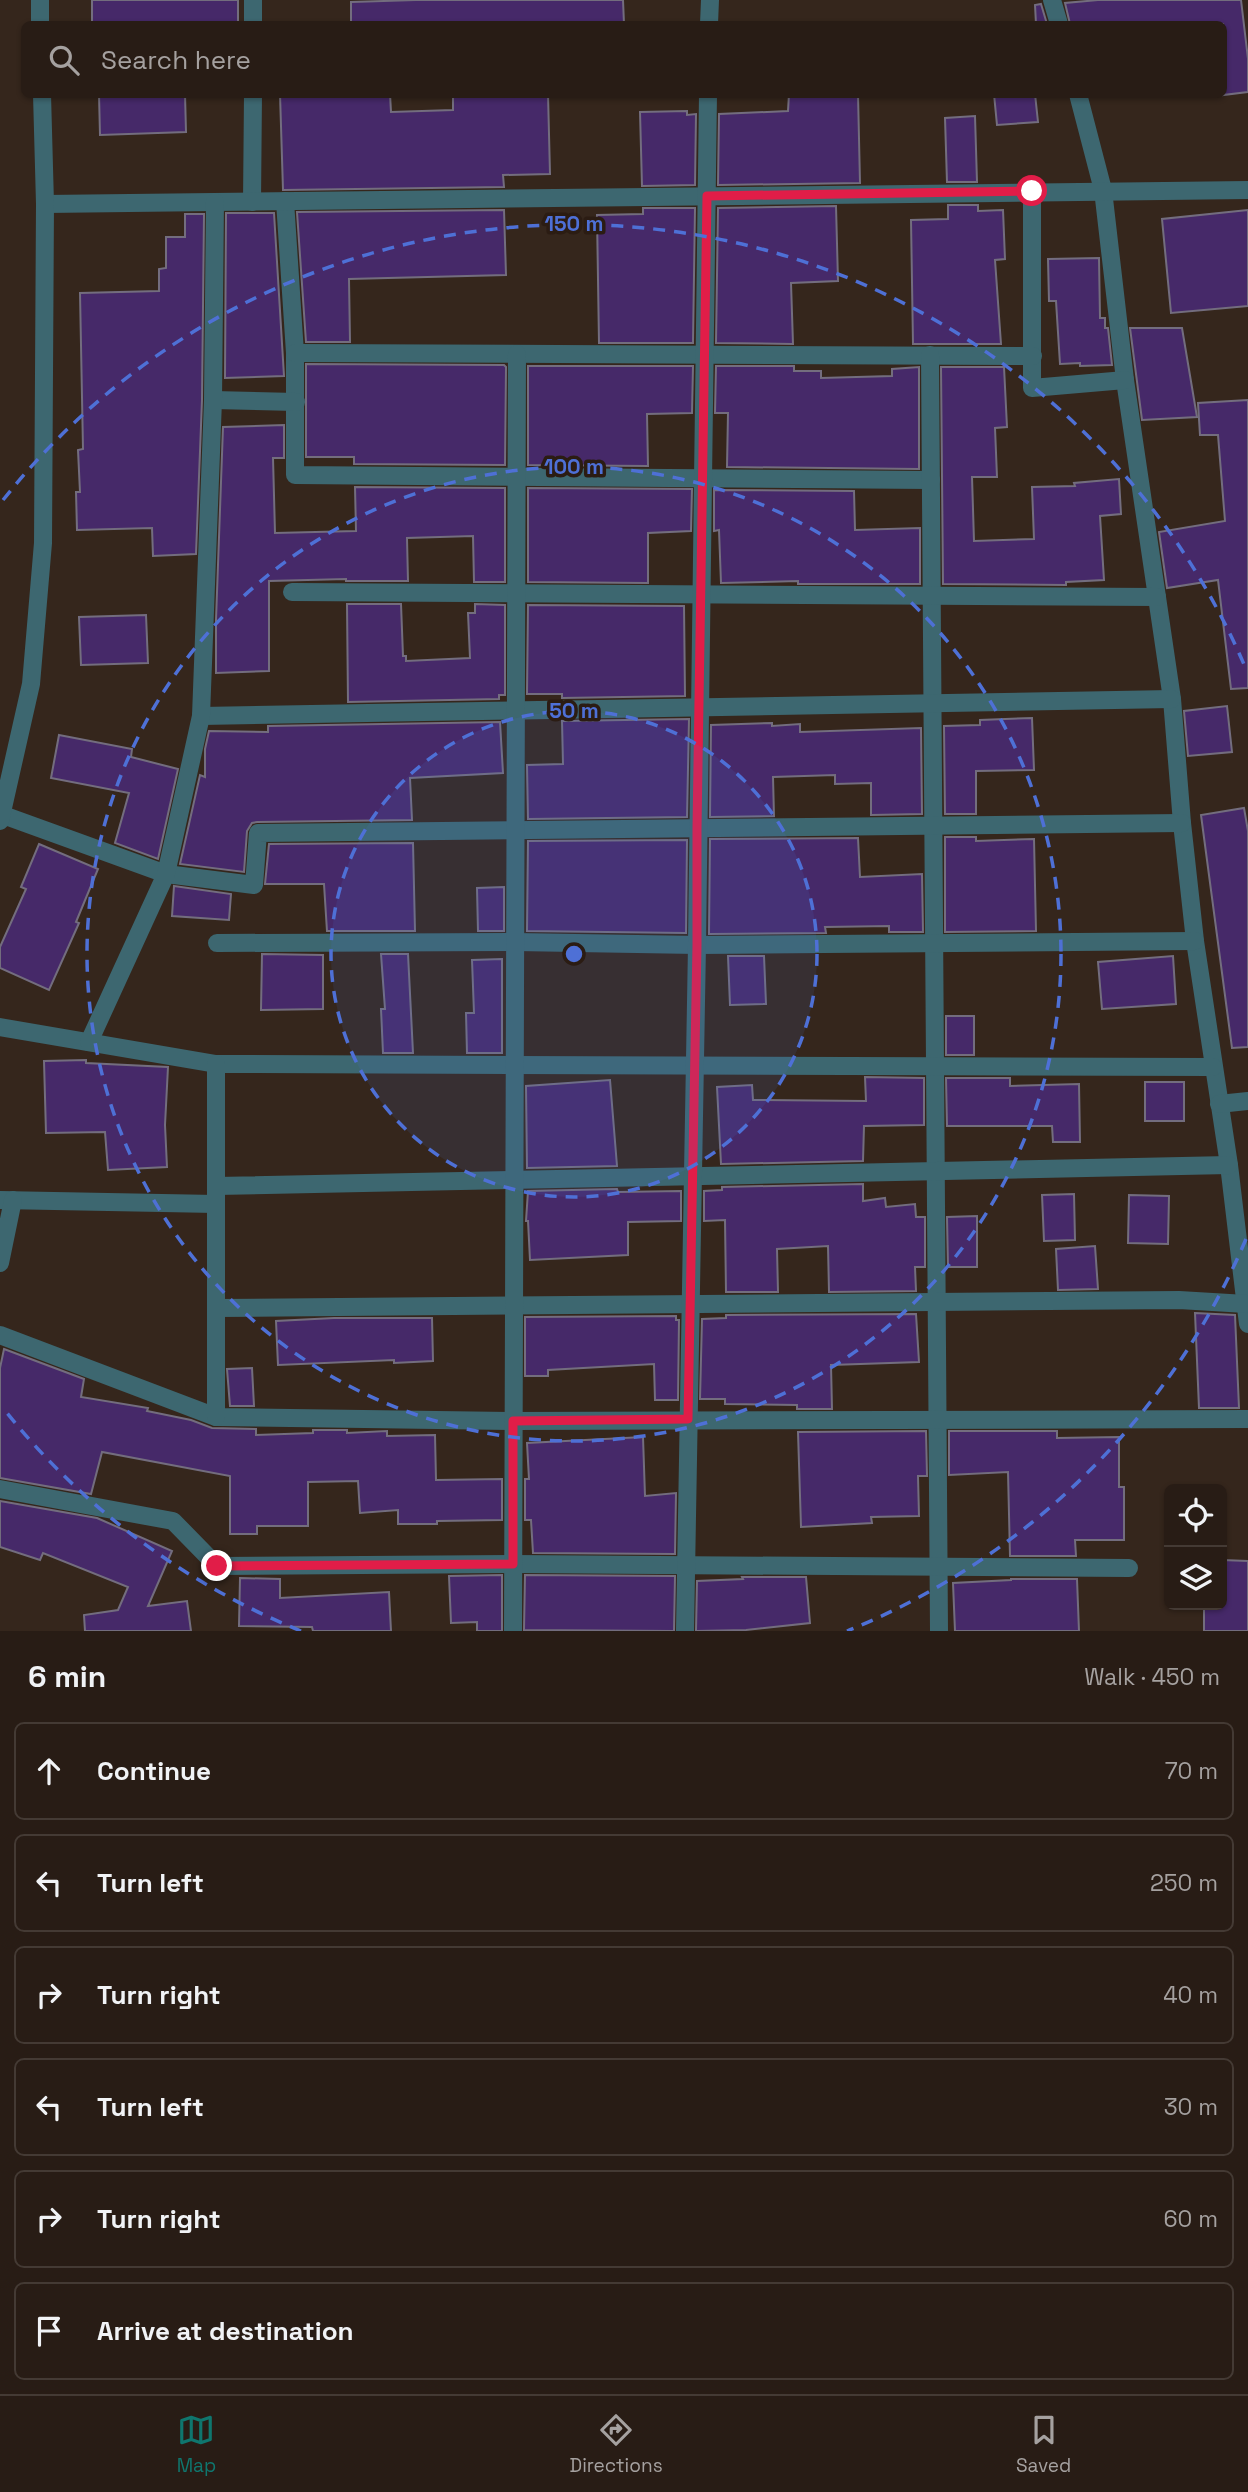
<!DOCTYPE html>
<html lang="en">
<head>
<meta charset="utf-8">
<style>
  body { margin:0; font-family:"Space Grotesk",sans-serif; background:#342922; color:#f1f3f6 }
  .controls { position:absolute; right:21px; bottom:21px; display:grid; overflow:hidden; border-radius:10px; box-shadow:0 2px 5px #0004 }
  .controls button { width:63px; height:63px; display:grid; place-items:center; padding:0; border:0; border-bottom:2px solid #443a34; background:#281c15; color:#f1f3f6; font:35px sans-serif }
  .stop { position:absolute; width:21px; height:21px; margin:-16px; border:5px solid #e11d48; border-radius:50%; background:#fff }
  .stop.end { background:#e11d48; border-color:#fff; box-shadow:0 2px 7px #0008 }
  .list { margin:0; padding:0; list-style:none }
  h2 { display:flex; justify-content:space-between; align-items:center; height:91px; margin:0; padding:0 28px; font-size:30px }
  h2 small { font-size:23px; font-weight:400; color:#a5a1a0 }
  .list li { display:grid; grid-template-columns:46px 1fr auto; gap:21px; align-items:center; box-sizing:border-box; height:98px; margin:0 14px 14px; padding:0 14px; border:2px solid #443a34; border-radius:10px }
  .list b { display:block; font-size:26px; white-space:nowrap }
  .list em { font-size:23px; font-style:normal; color:#a5a1a0 }
  .icon { flex:none; width:38px; height:38px; fill:none; stroke:currentColor; stroke-width:2; stroke-linecap:round; stroke-linejoin:round }
  .map { position:relative; flex:none; width:1248px; height:1631px; overflow:hidden }
  .search { position:absolute; background:#281c15; box-shadow:0 2px 5px #0004; left:21px; right:21px; top:21px; height:77px; display:flex; align-items:center; gap:18px; box-sizing:border-box; padding:0 24px; border-radius:10px; color:#a5a1a0; font-size:26px }
  .sheet { height:763px; background:#281c15 }
  nav { display:flex; justify-content:space-around; align-items:center; box-sizing:border-box; height:98px; border-top:2px solid #443a34; background:#281c15; font-size:19px; color:#a5a1a0 }
  nav a { display:grid; justify-items:center; gap:4px }
  nav .on { color:#0f766e }
  .map>svg:first-child { display:block }
  .building { fill:#462969; stroke:#736d7e; stroke-width:2 }
  .lines { fill:none; stroke-linecap:round; stroke-linejoin:round }
  .minor { stroke:#3d6770; stroke-width:18 }
  .route { stroke:#e11d48; stroke-width:9 }
  .ring { fill:none; stroke:#4e70d6; stroke-width:3.5; stroke-dasharray:12 9 }
  .centre { fill:#4e70d6; stroke:#2b1c13; stroke-width:3.5 }
  .ring-label { font-size:21px; text-anchor:middle; font-weight:bold; fill:#4e70d6; stroke:#2b1c13; stroke-width:7; stroke-linejoin:round; paint-order:stroke }
</style>
</head>
<body>
<div class="map">
<svg width="1248" height="1631" viewBox="0 0 1248 1631">
  <rect width="100%" height="100%" fill="#35261c"/>
  <g class="building">
    <rect x="92" y="0" width="146" height="24"/>
    <polygon points="416,0 623,0 624,24 351,24 351,2"/>
    <polygon points="1098,0 1241,0 1248,59 1248,92 1223,95 1223,24 1070,24 1065,3"/>
    <polygon points="1041,4 1047,24 1036,24 1035,5"/>
    <polygon points="99,94 185,94 186,132 100,135"/>
    <polygon points="280,94 390,94 391,112 453,110 453,94 548,94 550,174 503,175 504,187 283,190"/>
    <polygon points="789,94 858,94 860,183 718,185 719,114 788,111"/>
    <polygon points="994,94 1035,94 1038,122 997,125"/>
    <polygon points="687,111 687,115 696,114 695,185 642,186 640,112"/>
    <polygon points="975,116 977,182 947,182 945,118"/>
    <polygon points="948,205 978,205 978,211 1003,210 1005,259 995,260 1001,344 913,344 911,220 948,219"/>
    <polygon points="836,206 838,281 791,283 793,344 716,343 718,208"/>
    <polygon points="643,208 695,208 693,343 599,343 597,215 643,214"/>
    <polygon points="504,210 506,275 349,279 350,342 306,342 297,212"/>
    <polygon points="1248,210 1248,306 1171,313 1162,219"/>
    <polygon points="226,213 274,213 284,376 225,378"/>
    <polygon points="185,214 204,214 202,400 196,554 153,556 152,528 77,530 76,492 80,492 78,450 83,449 80,293 159,291 159,269 166,268 166,237 185,237"/>
    <polygon points="1099,258 1100,318 1105,318 1105,328 1108,328 1112,365 1080,366 1080,363 1060,364 1056,301 1049,301 1048,259"/>
    <polygon points="1130,328 1182,328 1197,417 1142,420"/>
    <polygon points="306,364 504,365 506,367 505,465 354,464 354,457 306,457"/>
    <polygon points="528,366 693,366 692,413 647,414 648,466 528,465"/>
    <polygon points="716,366 794,366 794,371 821,371 821,378 892,376 892,369 919,367 919,469 727,467 728,413 715,413"/>
    <polygon points="941,367 1004,367 1007,427 995,428 997,477 972,477 974,541 1034,539 1032,487 1075,486 1074,483 1119,479 1121,514 1100,516 1104,580 1066,582 1066,585 943,584"/>
    <polygon points="1248,400 1248,688 1231,689 1218,580 1167,588 1159,532 1225,521 1218,435 1200,435 1198,403"/>
    <polygon points="284,425 284,458 273,458 275,533 356,531 355,487 505,488 505,582 474,582 473,536 407,538 408,581 346,581 346,579 269,581 269,671 216,673 216,620 223,427"/>
    <polygon points="528,488 692,489 691,531 648,533 648,583 528,582"/>
    <polygon points="714,490 854,491 855,530 920,528 920,584 798,584 798,581 721,583 719,530 714,531"/>
    <polygon points="347,604 401,604 403,656 406,656 406,661 470,658 468,613 475,613 475,604 505,605 505,695 499,695 499,699 348,702"/>
    <polygon points="528,605 684,606 685,696 562,698 562,694 527,694"/>
    <polygon points="146,615 148,663 81,665 79,617"/>
    <polygon points="1227,706 1232,752 1188,756 1184,711"/>
    <polygon points="1032,718 1034,770 976,771 976,814 945,814 944,726 980,725 980,720"/>
    <polygon points="689,719 687,817 528,819 527,765 563,764 562,721"/>
    <polygon points="500,722 503,773 410,778 412,820 257,822 252,823 247,831 244,872 180,864 200,775 205,777 205,749 209,731 268,732 268,726"/>
    <polygon points="772,723 772,726 800,724 800,732 921,728 922,814 871,815 871,783 835,784 835,775 773,777 774,816 710,817 711,725"/>
    <polygon points="59,735 132,749 131,757 178,769 158,859 115,843 129,793 51,778"/>
    <polygon points="1244,808 1248,831 1248,1047 1232,1048 1201,815"/>
    <polygon points="945,837 976,837 976,841 1034,839 1036,931 945,932"/>
    <polygon points="858,838 860,877 922,874 923,932 889,932 889,926 825,927 826,933 709,934 710,839"/>
    <polygon points="687,840 686,933 527,931 528,841"/>
    <polygon points="413,843 415,931 327,931 324,884 265,884 269,844"/>
    <polygon points="39,844 98,869 76,922 79,923 49,990 0,968 0,947 26,889 21,887"/>
    <polygon points="174,886 231,894 229,920 172,916"/>
    <polygon points="504,887 504,931 478,931 477,888"/>
    <polygon points="262,954 323,955 323,1009 261,1010"/>
    <polygon points="381,954 408,954 413,1053 383,1053 381,1009 385,1009"/>
    <polygon points="728,956 764,956 766,1004 730,1005"/>
    <polygon points="1173,956 1176,1004 1102,1009 1098,962"/>
    <polygon points="502,959 502,1053 467,1053 466,1013 474,1013 472,960"/>
    <rect x="946" y="1016" width="28" height="39"/>
    <polygon points="86,1060 86,1063 168,1067 165,1125 167,1167 108,1170 105,1132 46,1133 44,1061"/>
    <polygon points="865,1077 924,1078 924,1125 864,1126 863,1161 721,1164 717,1087 752,1085 753,1100 866,1101"/>
    <polygon points="946,1078 1010,1078 1010,1086 1079,1084 1080,1142 1053,1142 1052,1126 947,1126"/>
    <polygon points="610,1080 617,1166 527,1168 526,1086"/>
    <rect x="1145" y="1082" width="39" height="39"/>
    <polygon points="863,1184 863,1201 885,1198 886,1207 915,1204 916,1217 925,1217 925,1267 915,1267 916,1291 829,1292 828,1246 777,1249 778,1292 726,1292 725,1220 704,1221 704,1191 722,1190 722,1187"/>
    <polygon points="617,1189 618,1192 681,1191 681,1221 628,1222 628,1255 530,1260 528,1221 526,1221 528,1191"/>
    <polygon points="1074,1194 1075,1240 1044,1241 1042,1195"/>
    <polygon points="1129,1195 1169,1196 1168,1244 1128,1243"/>
    <polygon points="977,1216 977,1267 948,1267 947,1217"/>
    <polygon points="1095,1246 1098,1289 1058,1290 1056,1249"/>
    <polygon points="1195,1313 1235,1315 1239,1408 1199,1408"/>
    <polygon points="916,1314 919,1362 831,1365 832,1409 797,1409 797,1405 725,1404 725,1399 700,1399 702,1319 726,1318 726,1315"/>
    <polygon points="676,1316 676,1320 679,1320 678,1400 655,1400 654,1364 548,1370 548,1376 525,1376 525,1317"/>
    <polygon points="334,1318 432,1318 433,1361 394,1363 394,1360 278,1365 276,1321"/>
    <polygon points="4,1349 84,1379 81,1397 148,1408 147,1411 191,1420 212,1428 256,1429 256,1435 313,1433 313,1430 347,1430 347,1433 387,1431 387,1436 435,1435 436,1480 502,1479 502,1520 437,1521 437,1524 398,1524 398,1510 360,1513 358,1481 308,1482 308,1526 257,1526 257,1534 230,1534 230,1476 102,1452 91,1494 0,1478 0,1368"/>
    <polygon points="252,1368 254,1406 230,1406 227,1369"/>
    <polygon points="926,1431 927,1476 918,1476 919,1516 871,1517 872,1523 801,1527 798,1432"/>
    <polygon points="949,1431 1057,1431 1057,1438 1119,1437 1119,1487 1124,1487 1124,1540 1075,1540 1076,1556 1010,1556 1008,1472 949,1475"/>
    <polygon points="643,1437 645,1496 676,1493 675,1554 533,1553 531,1520 525,1520 525,1479 529,1479 527,1443"/>
    <polygon points="0,1501 97,1518 172,1551 148,1606 187,1601 191,1631 85,1631 84,1615 118,1610 128,1587 43,1553 40,1560 0,1547"/>
    <polygon points="1222,1560 1248,1561 1248,1631 1204,1631 1204,1605 1222,1605"/>
    <polygon points="502,1575 502,1631 477,1631 477,1622 451,1623 449,1576"/>
    <polygon points="525,1575 675,1576 674,1631 524,1630"/>
    <polygon points="742,1577 806,1577 810,1623 746,1630 696,1631 697,1581 743,1579"/>
    <polygon points="240,1578 280,1579 280,1598 389,1592 391,1631 313,1631 312,1627 239,1626"/>
    <polygon points="1011,1579 1077,1579 1079,1631 955,1631 953,1583 1011,1580"/>
  </g>
  <g class="lines">
    <g class="minor">
      <polyline points="40,0 40,24"/>
      <polyline points="1052,0 1059,24"/>
      <polyline points="253,24 253,0"/>
      <polyline points="709,24 710,0"/>
      <polyline points="1078,94 1103,190 1125,380 1172,699 1182,823 1195,941 1229,1165 1248,1324"/>
      <polyline points="1032,191 1032,388 1125,380"/>
      <polyline points="285,201 295,353 295,475 931,480"/>
      <polyline points="252,202 253,94"/>
      <polyline points="45,204 1248,190"/>
      <polyline points="295,353 1033,356"/>
      <polyline points="930,355 939,1631"/>
      <polyline points="213,400 296,402"/>
      <polyline points="292,592 1157,597"/>
      <polyline points="201,716 1172,699"/>
      <polyline points="3,815 166,874 254,885 258,833 1182,823"/>
      <polyline points="0,821 31,684 43,543 45,204 42,94"/>
      <polyline points="217,943 515,942 697,945 1195,941"/>
      <polyline points="0,1027 216,1064 1213,1067"/>
      <polyline points="89,1042 166,874 201,716 213,400 215,202"/>
      <polyline points="1219,1104 1248,1101"/>
      <polyline points="216,1186 1229,1165"/>
      <polyline points="0,1200 216,1204"/>
      <polyline points="0,1263 13,1200"/>
      <polyline points="216,1308 1179,1300 1246,1304"/>
      <polyline points="0,1335 216,1417 513,1421 1248,1419"/>
      <polyline points="216,1417 216,1064"/>
      <polyline points="0,1489 173,1521 217,1566 513,1564 1129,1568"/>
      <polyline points="513,1631 517,354"/>
      <polyline points="685,1631 697,945 708,94"/>
    </g>
  </g>
  <g class="lines">
    <polyline class="route" points="217,1566 513,1564 513,1421 688,1419 697,945 697,828 707,196 1032,191"/>
  </g>
  <circle cx="574" cy="954" r="243" fill="#4e70d6" fill-opacity=".12"/>
  <g class="ring">
    <circle cx="574" cy="954" r="243"/>
    <circle cx="574" cy="954" r="487"/>
    <path d="M1246 1239A730 730 0 0 1 847 1631M301 1631A730 730 0 0 1 3 1408M3 500A730 730 0 0 1 1246 669"/>
  </g>
  <circle cx="574" cy="954" r="10" class="centre"/>
  <g class="ring-label">
    <text x="574" y="231">150 m</text>
    <text x="574" y="474">100 m</text>
    <text x="574" y="718">50 m</text>
  </g>
</svg>
<div class="controls">
<button><svg class="icon" aria-label="locate" viewBox="0 0 24 24"><circle cx="12" cy="12" r="6"/><path d="M12 2v4M12 18v4M2 12h4M18 12h4"/></svg></button>
<button><svg class="icon" aria-label="layers" viewBox="0 0 24 24"><path d="M12 4l9 5-9 5-9-5zM3 14l9 5 9-5"/></svg></button>
</div>
<div class="stop" style="left:1032px;top:191px"></div>
<div class="stop end" style="left:217px;top:1566px"></div>
<div class="search"><svg class="icon" aria-label="search" viewBox="0 0 24 24"><circle cx="10" cy="10" r="6"/><path d="M15 15l6 6"/></svg>Search here</div>
</div>
<section class="sheet">
<h2>6 min<small>Walk · 450 m</small></h2>
<ul class="list">
<li><svg class="icon" aria-label="ahead" viewBox="0 0 24 24"><path d="M12 20V5M6 11l6-6 6 6"/></svg><div><b>Continue</b></div><em>70 m</em></li>
<li><svg class="icon" aria-label="left" viewBox="0 0 24 24"><path d="M17 20v-9H6M10 6l-5 5 5 5"/></svg><div><b>Turn left</b></div><em>250 m</em></li>
<li><svg class="icon" aria-label="right" viewBox="0 0 24 24"><path d="M7 20v-9h11M14 6l5 5-5 5"/></svg><div><b>Turn right</b></div><em>40 m</em></li>
<li><svg class="icon" aria-label="left" viewBox="0 0 24 24"><path d="M17 20v-9H6M10 6l-5 5 5 5"/></svg><div><b>Turn left</b></div><em>30 m</em></li>
<li><svg class="icon" aria-label="right" viewBox="0 0 24 24"><path d="M7 20v-9h11M14 6l5 5-5 5"/></svg><div><b>Turn right</b></div><em>60 m</em></li>
<li><svg class="icon" aria-label="arrive" viewBox="0 0 24 24"><path d="M6 21V4h12l-3 4 3 4H6"/></svg><div><b>Arrive at destination</b></div></li>
</ul>
</section>
<nav>
<a class="on"><svg class="icon" aria-label="map" viewBox="0 0 24 24"><path d="M3 6l6-2 6 2 6-2v14l-6 2-6-2-6 2zM9 4v14M15 6v14"/></svg>Map</a>
<a><svg class="icon" aria-label="directions" viewBox="0 0 24 24"><path d="M12 3l9 9-9 9-9-9zM9 14v-3h6M13 9l2 2-2 2"/></svg>Directions</a>
<a><svg class="icon" aria-label="saved" viewBox="0 0 24 24"><path d="M7 4h10v16l-5-4-5 4z"/></svg>Saved</a>
</nav>
</body>
</html>
